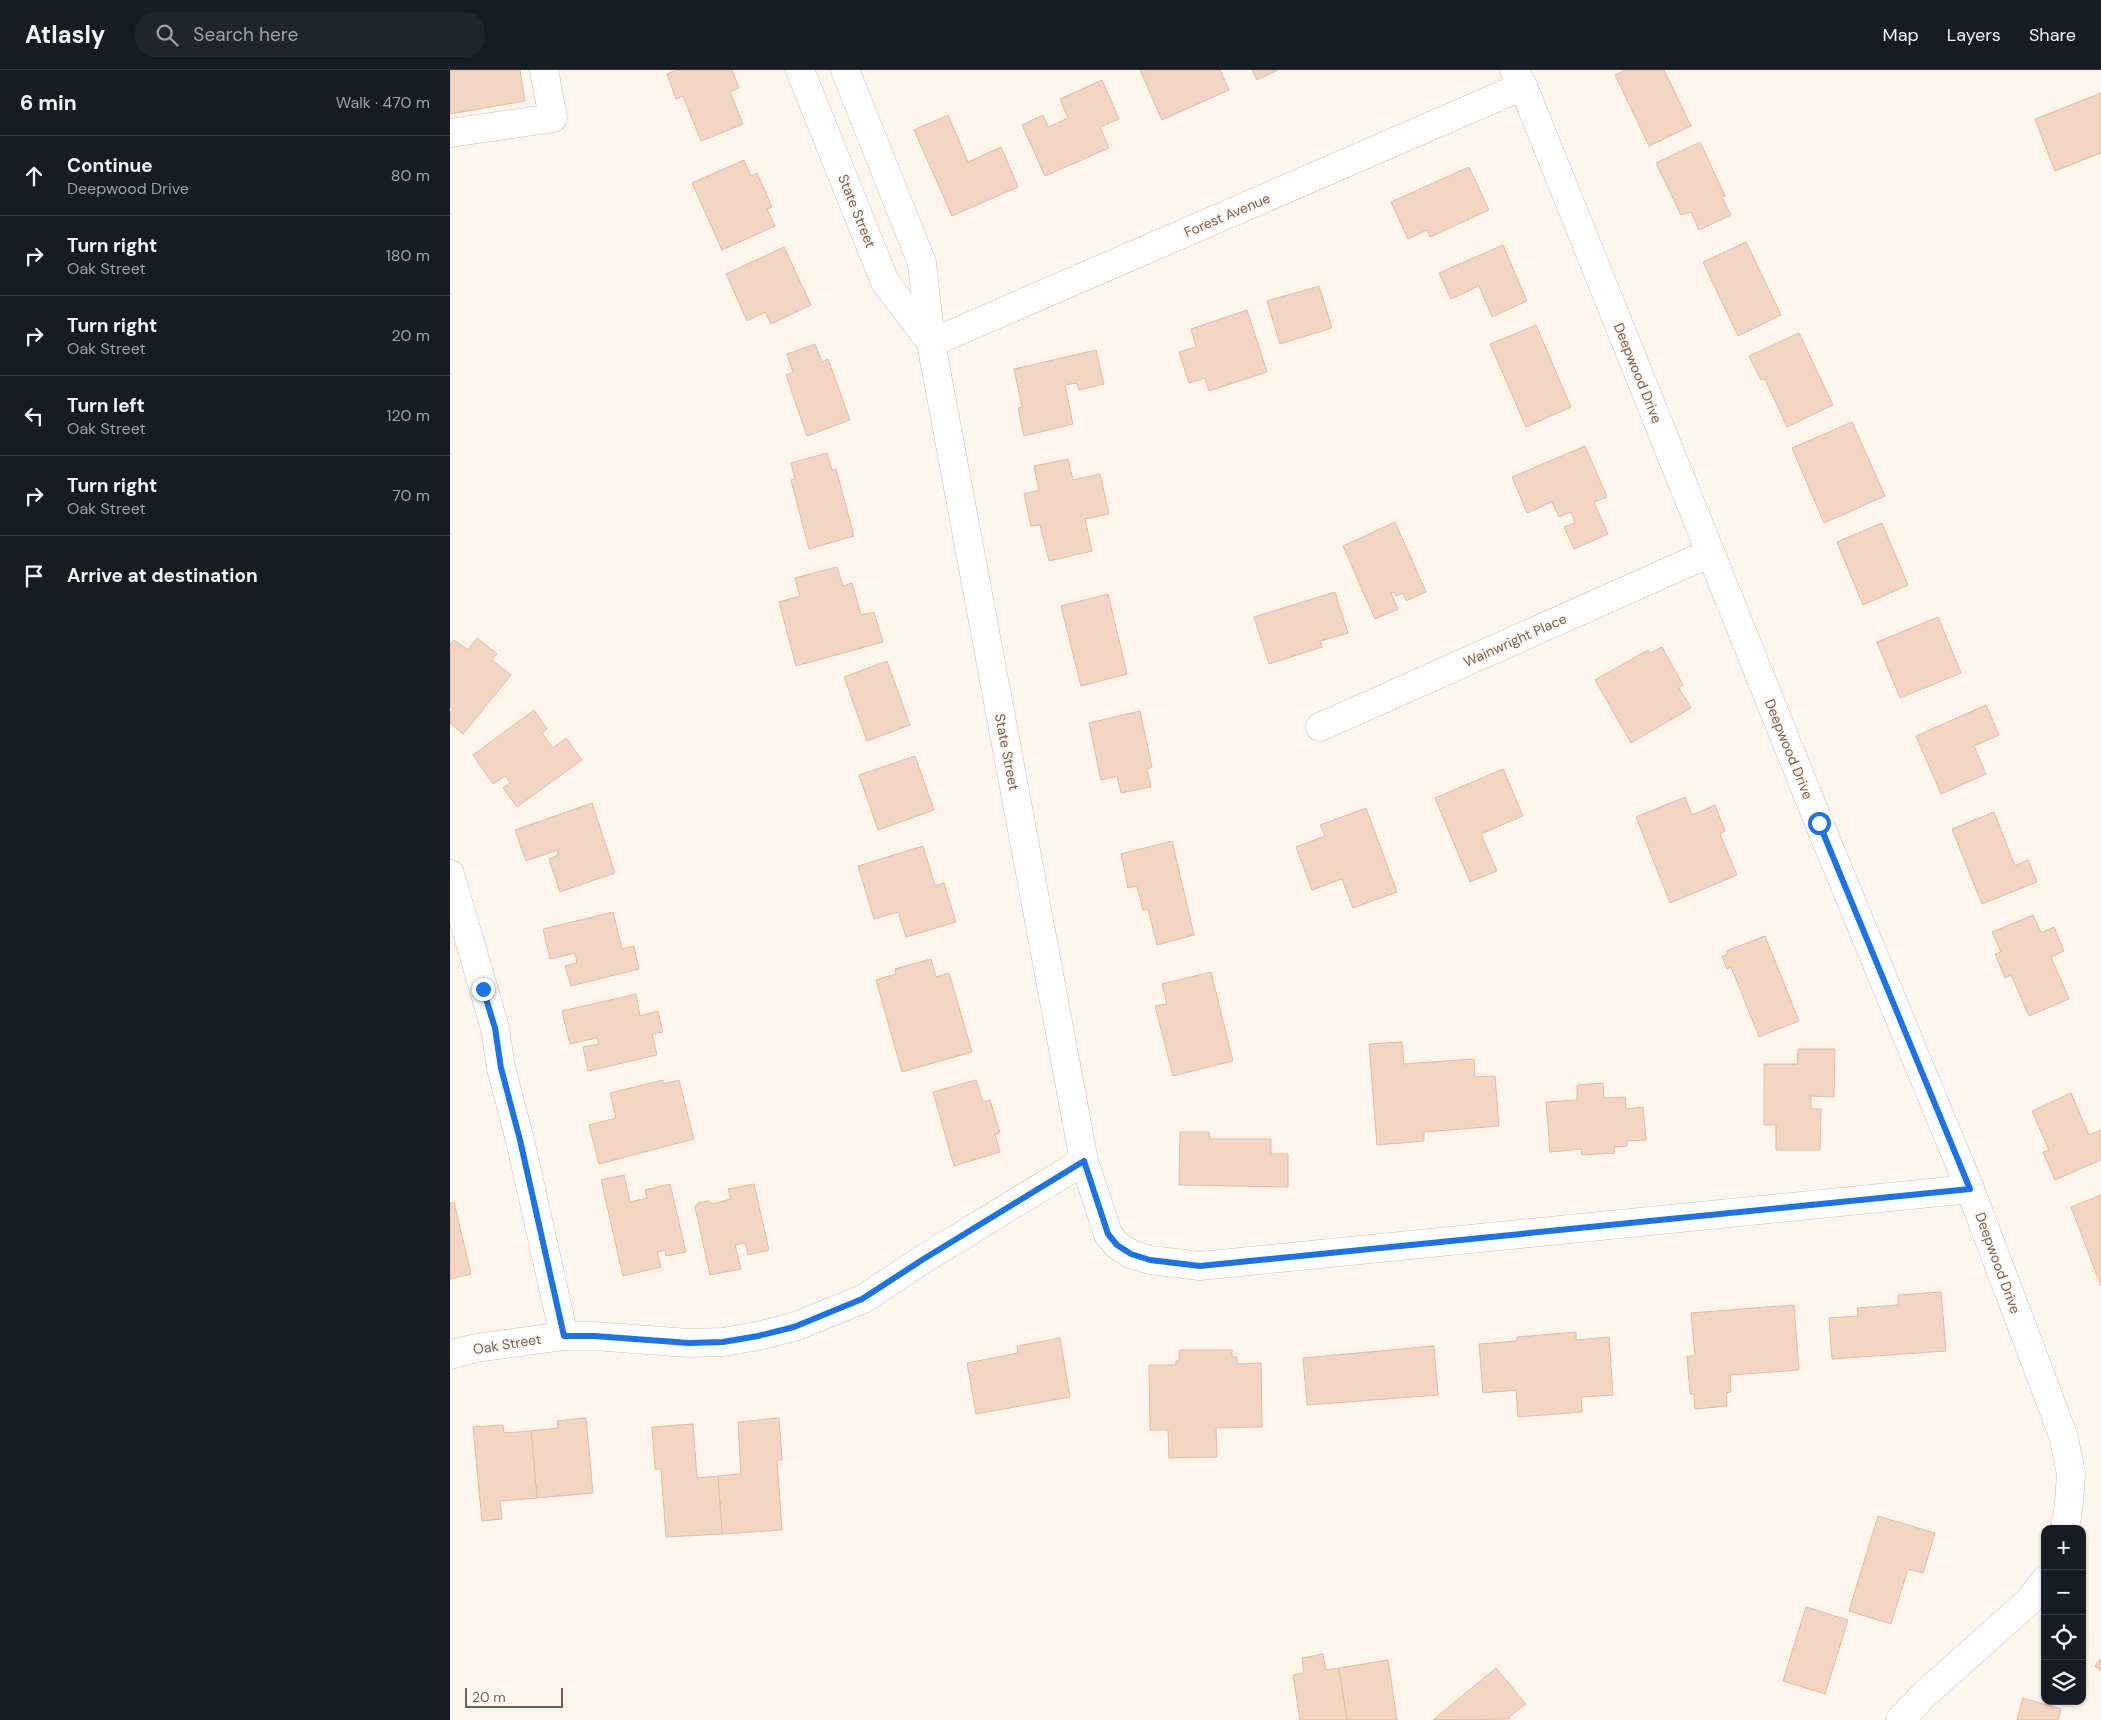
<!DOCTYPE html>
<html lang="en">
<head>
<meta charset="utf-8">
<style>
  body { margin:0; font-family:"DM Sans",sans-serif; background:#20242c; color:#f1f3f6 }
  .controls { position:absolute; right:15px; bottom:15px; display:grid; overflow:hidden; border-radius:10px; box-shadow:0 1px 4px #0004 }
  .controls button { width:45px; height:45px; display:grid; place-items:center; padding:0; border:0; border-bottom:1px solid #363941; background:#171b24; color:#f1f3f6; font:25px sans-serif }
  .scale { position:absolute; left:15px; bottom:12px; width:98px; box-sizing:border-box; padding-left:5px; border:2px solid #7a5c4d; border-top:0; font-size:14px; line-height:18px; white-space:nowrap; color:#7a5c4d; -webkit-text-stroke:4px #fffaf3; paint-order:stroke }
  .stop { position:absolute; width:15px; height:15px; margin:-11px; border:4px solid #1a73e8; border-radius:50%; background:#fff }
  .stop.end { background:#1a73e8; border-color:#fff; box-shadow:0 1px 5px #0008 }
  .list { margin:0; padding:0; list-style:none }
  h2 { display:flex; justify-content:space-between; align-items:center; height:65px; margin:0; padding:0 20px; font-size:21px }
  h2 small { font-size:16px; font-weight:400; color:#9ea1a6 }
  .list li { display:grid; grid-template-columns:32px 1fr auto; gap:15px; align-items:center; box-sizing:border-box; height:80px; padding:0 20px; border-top:1px solid #363941 }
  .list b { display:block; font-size:19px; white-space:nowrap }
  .list p { margin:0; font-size:16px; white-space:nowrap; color:#9ea1a6 }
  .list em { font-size:16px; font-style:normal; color:#9ea1a6 }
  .icon { flex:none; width:28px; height:28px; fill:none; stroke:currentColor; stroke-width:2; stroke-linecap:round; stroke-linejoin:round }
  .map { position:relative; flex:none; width:1651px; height:1650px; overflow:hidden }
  header { display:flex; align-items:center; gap:30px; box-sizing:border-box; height:70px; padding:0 25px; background:#171b24; border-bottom:1px solid #363941 }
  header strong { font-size:24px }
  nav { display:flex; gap:28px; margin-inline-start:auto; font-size:18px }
  .search { width:350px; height:45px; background:#20242c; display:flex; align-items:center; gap:12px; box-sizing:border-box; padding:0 18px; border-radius:20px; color:#9ea1a6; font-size:19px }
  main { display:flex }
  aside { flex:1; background:#171b24 }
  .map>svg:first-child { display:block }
  .building { fill:#f3d5c3; stroke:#e6bba3 }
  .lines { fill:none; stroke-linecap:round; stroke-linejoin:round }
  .minor-casing { stroke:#d1beb0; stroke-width:29 }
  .minor { stroke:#fff; stroke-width:28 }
  .route { stroke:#1a73e8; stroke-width:6 }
  .labels { text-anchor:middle; stroke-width:4; stroke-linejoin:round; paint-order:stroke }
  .street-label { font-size:14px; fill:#7a5c4d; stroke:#fffaf3 }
</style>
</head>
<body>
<header>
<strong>Atlasly</strong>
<div class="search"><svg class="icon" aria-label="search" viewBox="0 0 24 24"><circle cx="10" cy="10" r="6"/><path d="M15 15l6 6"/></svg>Search here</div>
<nav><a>Map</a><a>Layers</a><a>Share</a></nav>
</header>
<main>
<aside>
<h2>6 min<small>Walk · 470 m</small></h2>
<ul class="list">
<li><svg class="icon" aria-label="ahead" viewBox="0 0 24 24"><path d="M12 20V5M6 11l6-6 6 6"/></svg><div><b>Continue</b><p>Deepwood Drive</p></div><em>80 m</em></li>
<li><svg class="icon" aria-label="right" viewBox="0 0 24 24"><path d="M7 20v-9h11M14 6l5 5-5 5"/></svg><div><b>Turn right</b><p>Oak Street</p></div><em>180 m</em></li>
<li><svg class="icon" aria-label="right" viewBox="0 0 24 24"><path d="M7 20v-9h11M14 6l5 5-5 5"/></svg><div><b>Turn right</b><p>Oak Street</p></div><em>20 m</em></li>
<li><svg class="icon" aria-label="left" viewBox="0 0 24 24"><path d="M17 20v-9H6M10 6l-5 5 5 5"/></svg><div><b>Turn left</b><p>Oak Street</p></div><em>120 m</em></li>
<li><svg class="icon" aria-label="right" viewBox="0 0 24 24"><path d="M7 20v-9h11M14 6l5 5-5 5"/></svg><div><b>Turn right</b><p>Oak Street</p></div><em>70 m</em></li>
<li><svg class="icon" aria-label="arrive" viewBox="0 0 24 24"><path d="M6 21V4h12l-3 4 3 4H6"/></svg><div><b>Arrive at destination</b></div></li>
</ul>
</aside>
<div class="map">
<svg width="1651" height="1650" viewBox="0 0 1651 1650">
  <rect width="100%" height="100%" fill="#fdf6ec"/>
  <g class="building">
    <polygon points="0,0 70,0 75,31 0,44"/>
    <polygon points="226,0 282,0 289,18 280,22 293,54 251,71 233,26 226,29 217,4"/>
    <polygon points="690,0 770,0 779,20 712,50"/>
    <polygon points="802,0 828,0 807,10"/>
    <polygon points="1175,0 1214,0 1241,56 1199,76 1165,5"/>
    <polygon points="652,10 669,49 650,57 659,78 595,106 572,55 593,45 598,57 618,48 610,29"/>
    <polygon points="1651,23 1651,83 1605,101 1585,49"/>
    <polygon points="498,45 518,92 551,77 568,117 502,146 464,60"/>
    <polygon points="1250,72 1275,126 1272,127 1281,145 1249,160 1241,142 1231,145 1206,93"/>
    <polygon points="294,90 301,106 307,103 322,137 317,139 325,156 272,180 242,113"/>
    <polygon points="1019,97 1039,140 980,167 977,160 958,169 941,132"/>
    <polygon points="1296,172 1331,245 1288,266 1253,192"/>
    <polygon points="1053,175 1077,231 1042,247 1029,216 1001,229 989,203"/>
    <polygon points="334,177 361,235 321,254 315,242 297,251 276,204"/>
    <polygon points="869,216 882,258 830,274 817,231"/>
    <polygon points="797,240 817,302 759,321 755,308 739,313 729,282 746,277 741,259"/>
    <polygon points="1086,255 1121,337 1076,357 1040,274"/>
    <polygon points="1349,263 1383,335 1337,357 1315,309 1311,310 1299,286"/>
    <polygon points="365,274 372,292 378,289 400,350 357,366 336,305 343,302 337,284"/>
    <polygon points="646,280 654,314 629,320 627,313 615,315 623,354 574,366 568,338 572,337 564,299"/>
    <polygon points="1402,352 1435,426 1374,453 1342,378"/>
    <polygon points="1135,376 1157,427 1144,432 1158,464 1124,479 1114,457 1125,453 1121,442 1109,447 1102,432 1077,443 1062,407"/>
    <polygon points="377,383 382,400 386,399 404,466 359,479 341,410 345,409 341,393"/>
    <polygon points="618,389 623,410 650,404 659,444 635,449 642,481 599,491 590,455 581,456 574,424 589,420 584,396"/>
    <polygon points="945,452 976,522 956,531 953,523 947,526 944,522 941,523 948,539 925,549 893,476"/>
    <polygon points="1432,453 1458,515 1413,535 1387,472"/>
    <polygon points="387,497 393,516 402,513 411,545 424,542 433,572 346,596 329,532 350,526 345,508"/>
    <polygon points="885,522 898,563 870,571 872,577 819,594 804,547"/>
    <polygon points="658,524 677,604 631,616 611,536"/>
    <polygon points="1488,547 1511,603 1450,628 1427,572"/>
    <polygon points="27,568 47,584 42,590 61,605 13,664 0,653 0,642 3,639 0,637 0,575 4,570 18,580"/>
    <polygon points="1212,577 1233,615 1229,618 1241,638 1181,673 1145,610 1198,580 1200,583"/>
    <polygon points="437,591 460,655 417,671 394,607"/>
    <polygon points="1536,635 1549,665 1524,676 1536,704 1491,724 1466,666"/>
    <polygon points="84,640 97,659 92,663 103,678 116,668 132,690 67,737 53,718 60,713 55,706 43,714 23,685"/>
    <polygon points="690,641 702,697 697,699 701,717 671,723 667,706 651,710 639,653"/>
    <polygon points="465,686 484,740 428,760 409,705"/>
    <polygon points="1053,699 1073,746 1031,764 1047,801 1020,812 985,728"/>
    <polygon points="1235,727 1242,745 1265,735 1275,761 1270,764 1287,805 1220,833 1186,747"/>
    <polygon points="142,733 165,803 110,822 99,789 108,785 107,780 76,791 65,760"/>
    <polygon points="916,738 947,822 903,838 892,809 862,820 846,777 875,766 870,755"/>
    <polygon points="1544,742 1565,796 1578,790 1587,812 1532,834 1502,759"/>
    <polygon points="722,771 744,865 707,875 698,839 693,840 687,816 678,818 671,784"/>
    <polygon points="473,776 485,816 494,813 506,852 456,867 448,842 424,849 408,796"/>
    <polygon points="163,842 172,879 184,876 189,899 121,916 115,896 127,893 125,883 100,889 93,859"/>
    <polygon points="1583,845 1591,863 1604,857 1614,881 1601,887 1619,929 1579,946 1561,905 1555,908 1545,884 1551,882 1542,862"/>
    <polygon points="1315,866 1349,951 1309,967 1281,897 1277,899 1272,886 1278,884 1276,881"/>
    <polygon points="481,889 486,907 499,903 522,982 452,1002 426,910 446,904 445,899"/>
    <polygon points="761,902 783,991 723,1006 705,936 717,934 712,914"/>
    <polygon points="186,924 190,946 208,941 213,962 202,964 207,985 138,1001 133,977 149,974 147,968 120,974 112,941"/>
    <polygon points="952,972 954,994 1024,989 1025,1007 1045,1006 1049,1056 974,1062 974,1071 927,1075 919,974"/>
    <polygon points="1348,979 1385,979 1384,1027 1361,1026 1361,1039 1371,1039 1370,1080 1326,1080 1326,1055 1314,1055 1314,994 1347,994"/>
    <polygon points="213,1010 213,1014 229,1010 244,1069 149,1094 139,1055 166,1048 160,1023"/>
    <polygon points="526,1010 533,1032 540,1030 550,1063 545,1064 550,1082 504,1096 483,1022"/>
    <polygon points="1153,1013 1154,1028 1175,1027 1176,1039 1193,1037 1196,1070 1177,1071 1177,1076 1164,1077 1165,1083 1132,1085 1131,1079 1100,1082 1096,1032 1127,1030 1127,1015"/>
    <polygon points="1621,1023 1639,1065 1651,1060 1651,1090 1605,1110 1593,1082 1599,1080 1582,1041"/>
    <polygon points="730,1062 759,1062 760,1069 821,1069 821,1084 838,1084 838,1117 729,1115"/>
    <polygon points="174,1105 180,1132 197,1128 195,1120 220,1114 236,1182 216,1186 215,1180 207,1182 211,1197 173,1206 151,1110"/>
    <polygon points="304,1114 319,1180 298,1185 295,1173 285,1175 291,1199 260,1205 245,1137 248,1133 259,1131 263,1134 281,1129 278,1119"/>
    <polygon points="1651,1125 1651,1216 1621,1137"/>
    <polygon points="4,1132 21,1204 0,1209 0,1133"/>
    <polygon points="1491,1222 1496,1281 1382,1289 1379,1248 1408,1246 1407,1238 1448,1235 1448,1225"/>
    <polygon points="1344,1235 1349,1300 1280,1305 1281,1322 1276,1323 1277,1336 1245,1339 1244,1324 1240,1324 1237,1286 1245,1286 1241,1243"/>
    <polygon points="1126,1262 1126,1270 1159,1267 1163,1325 1131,1327 1132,1342 1068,1347 1066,1320 1033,1323 1029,1274 1067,1271 1067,1267"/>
    <polygon points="610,1268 620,1327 526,1344 517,1293 568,1283 567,1276"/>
    <polygon points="984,1276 988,1325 857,1335 853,1288"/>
    <polygon points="729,1280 782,1280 782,1287 787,1287 787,1294 811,1293 812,1357 766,1358 767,1387 719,1388 718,1360 700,1360 699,1295 726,1295 726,1291 729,1291"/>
    <polygon points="136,1348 143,1423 87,1428 81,1361 108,1358 107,1351"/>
    <polygon points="329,1348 332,1390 327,1390 332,1460 272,1464 268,1406 291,1404 288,1352"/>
    <polygon points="243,1354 247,1408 268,1406 272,1464 216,1467 211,1399 205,1399 202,1357"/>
    <polygon points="53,1355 54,1363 81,1361 87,1428 50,1431 52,1449 32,1451 23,1357"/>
    <polygon points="1428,1446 1485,1463 1473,1503 1458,1499 1441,1554 1399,1541"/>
    <polygon points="1356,1537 1398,1550 1375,1624 1333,1611"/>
    <polygon points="873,1584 876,1600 889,1598 897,1650 850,1650 843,1605 854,1603 852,1588"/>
    <polygon points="1651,1588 1651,1601 1645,1596"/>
    <polygon points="938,1590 947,1650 897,1650 889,1598"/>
    <polygon points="1046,1598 1076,1634 1059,1647 1060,1649 983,1650"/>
    <polygon points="1573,1628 1611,1639 1608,1650 1567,1650"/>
  </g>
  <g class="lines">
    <g class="minor-casing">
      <g id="minor">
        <polyline points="350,0 435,212 480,271"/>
        <polyline points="395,0 472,193 481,273 634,1091 658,1164 667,1175 681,1184 700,1190 750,1196 1520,1119"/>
        <polyline points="1064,0 1073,16 1369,753 1520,1119 1587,1296 1614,1368 1621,1404 1619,1433 1615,1459"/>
        <polyline points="0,63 103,48 94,0"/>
        <polyline points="481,273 1073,16"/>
        <polyline points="870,657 1260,483"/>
        <polyline points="0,804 45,958 51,998 70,1070 114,1266"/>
        <polyline points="0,1285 26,1278 114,1266 143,1266 239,1273 273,1272 308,1266 344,1257 413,1229 472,1190 634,1091"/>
        <polyline points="1450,1650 1475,1624 1578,1532 1595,1510"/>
      </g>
    </g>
    <use href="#minor" class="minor"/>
  </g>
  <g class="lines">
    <polyline class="route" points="33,919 45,958 51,998 70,1070 114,1266 144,1266 239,1273 273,1272 308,1266 344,1257 412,1229 472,1190 634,1091 658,1164 667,1175 681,1184 700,1190 750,1196 1520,1119 1369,753"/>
  </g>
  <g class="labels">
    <g class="street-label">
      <text transform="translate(407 141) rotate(68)" y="5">State Street</text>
      <text transform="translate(777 145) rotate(-23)" y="5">Forest Avenue</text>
      <text transform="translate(1188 303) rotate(68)" y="5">Deepwood Drive</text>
      <text transform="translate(1065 570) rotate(-24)" y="5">Wainwright Place</text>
      <text transform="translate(1339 679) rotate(68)" y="5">Deepwood Drive</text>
      <text transform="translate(557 682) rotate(79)" y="5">State Street</text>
      <text transform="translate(1548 1193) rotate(70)" y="5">Deepwood Drive</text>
      <text transform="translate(57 1274) rotate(-9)" y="5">Oak Street</text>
    </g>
  </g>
</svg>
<div class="controls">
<button>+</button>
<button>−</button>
<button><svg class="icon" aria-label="locate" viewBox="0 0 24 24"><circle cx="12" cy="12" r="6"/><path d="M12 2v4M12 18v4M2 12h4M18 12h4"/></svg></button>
<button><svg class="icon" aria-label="layers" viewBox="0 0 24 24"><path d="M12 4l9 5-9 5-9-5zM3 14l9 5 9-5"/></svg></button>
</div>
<div class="scale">20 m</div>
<div class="stop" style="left:1369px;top:753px"></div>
<div class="stop end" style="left:33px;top:919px"></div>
</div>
</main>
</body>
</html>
